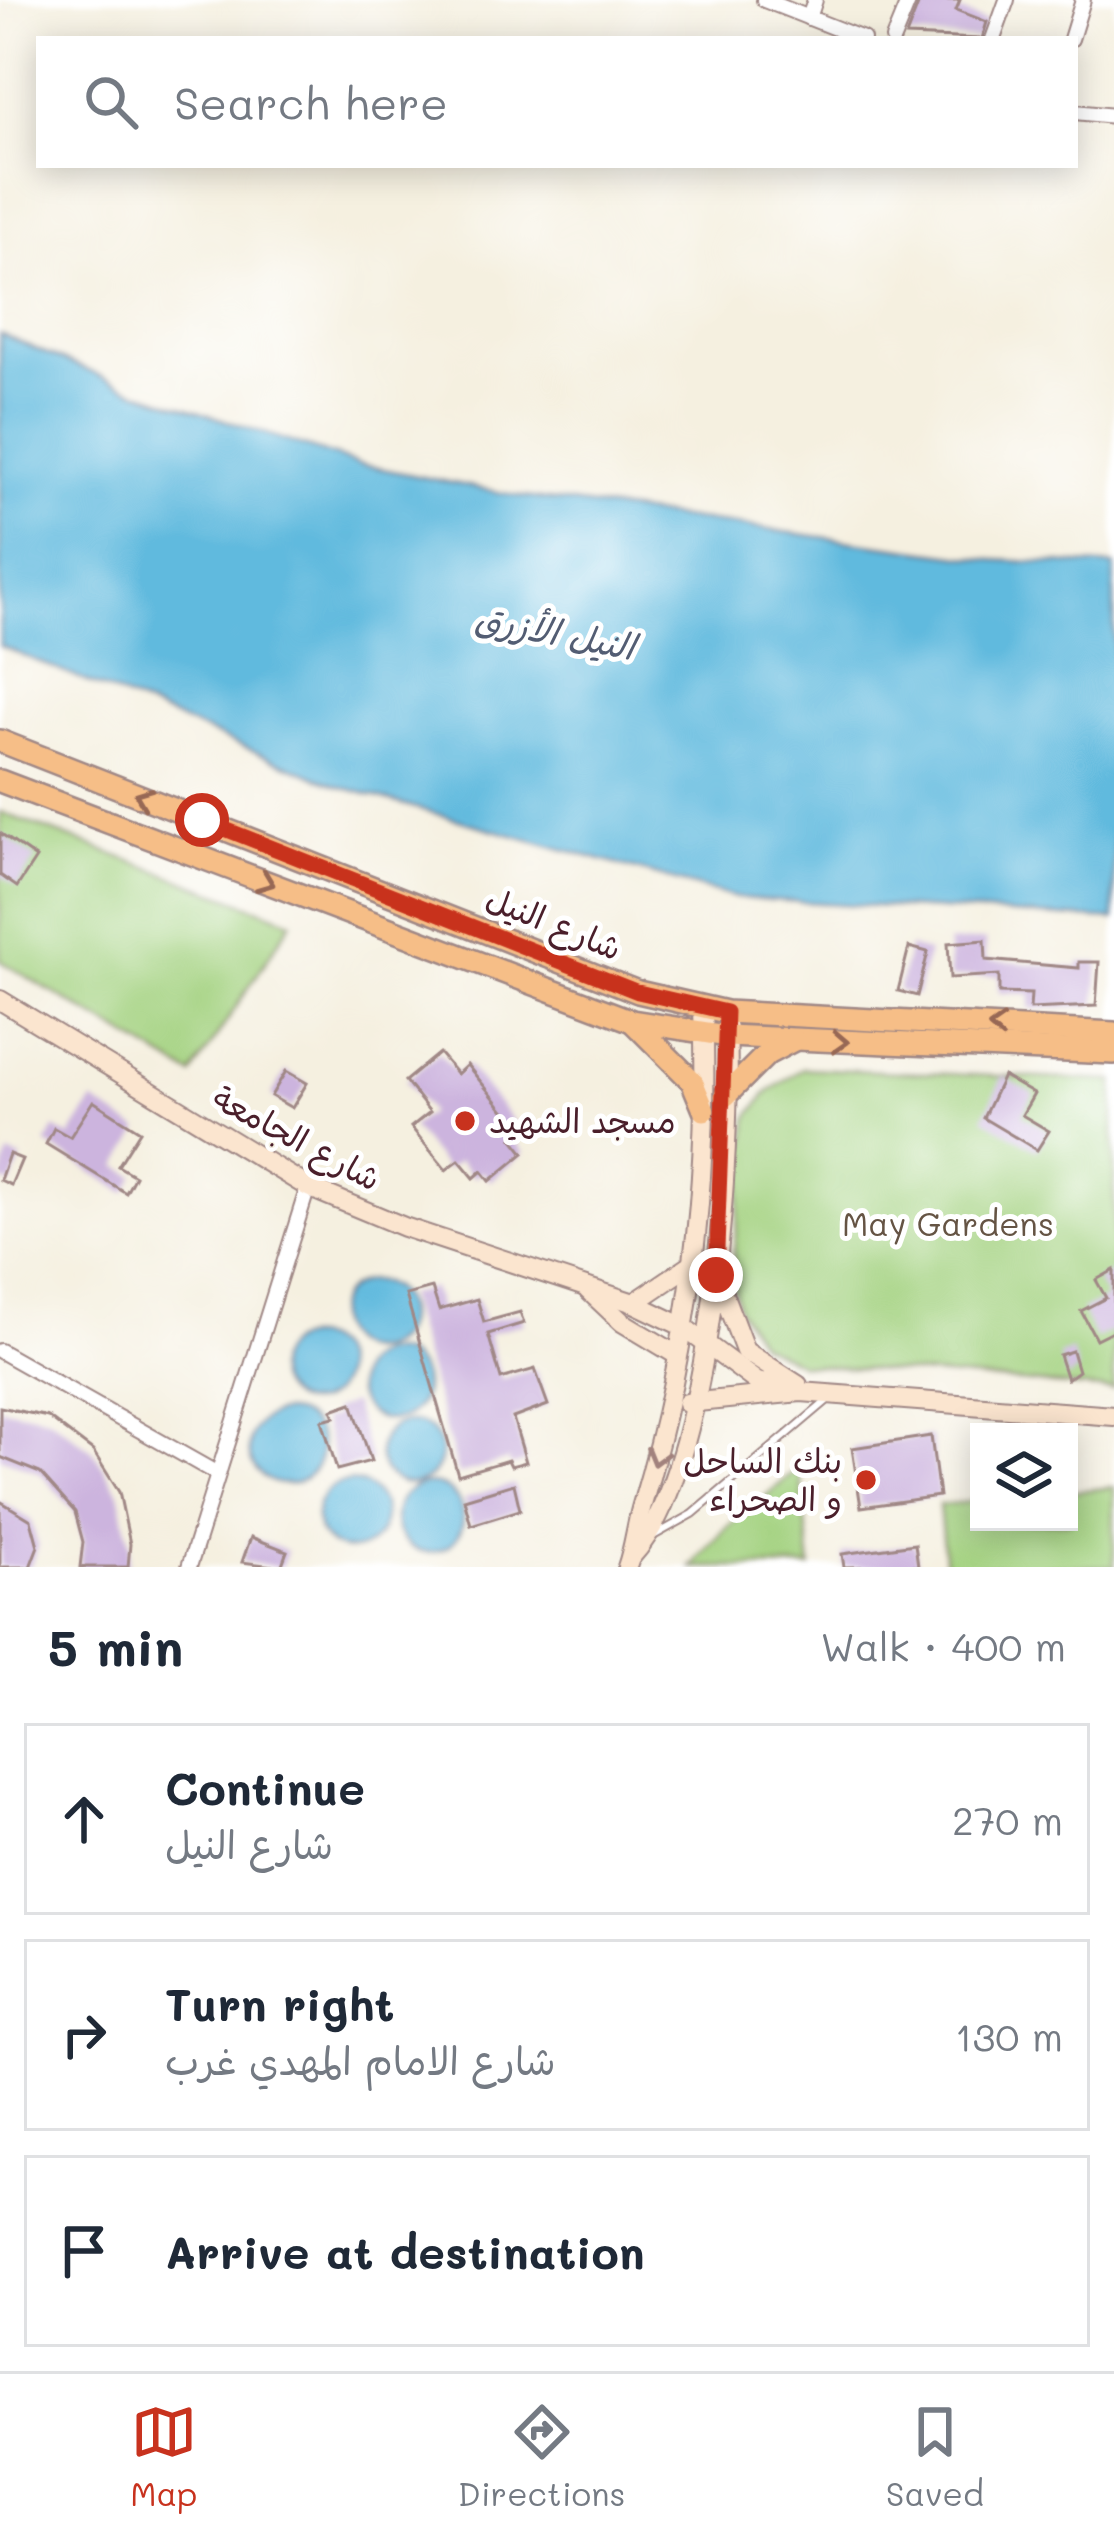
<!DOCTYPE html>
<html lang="en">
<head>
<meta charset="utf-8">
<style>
  body { margin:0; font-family:Mali,"Playpen Sans Arabic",sans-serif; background:#f2f2f3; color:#1f2937 }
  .controls { position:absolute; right:36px; bottom:36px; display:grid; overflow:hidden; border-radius:0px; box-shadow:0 6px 30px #0003 }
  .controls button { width:108px; height:108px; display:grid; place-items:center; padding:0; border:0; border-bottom:3px solid #e0e1e3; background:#fff; color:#1f2937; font:60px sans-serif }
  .stop { position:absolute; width:36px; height:36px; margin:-27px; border:9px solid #c8321e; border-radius:50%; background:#fff }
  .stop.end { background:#c8321e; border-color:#fff; box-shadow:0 3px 12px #0008 }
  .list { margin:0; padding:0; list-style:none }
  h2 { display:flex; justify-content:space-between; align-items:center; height:156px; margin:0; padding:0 48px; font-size:51px }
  h2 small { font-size:39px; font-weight:400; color:#747a83 }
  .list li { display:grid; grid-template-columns:78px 1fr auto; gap:36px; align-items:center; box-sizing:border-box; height:192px; margin:0 24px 24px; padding:0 24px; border:3px solid #e0e1e3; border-radius:0px }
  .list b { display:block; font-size:45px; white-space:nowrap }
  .list p { margin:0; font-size:39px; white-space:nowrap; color:#747a83 }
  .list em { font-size:39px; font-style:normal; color:#747a83 }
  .icon { flex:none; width:66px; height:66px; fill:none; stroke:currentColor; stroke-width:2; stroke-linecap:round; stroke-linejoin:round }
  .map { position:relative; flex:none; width:1114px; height:1567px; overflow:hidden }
  .search { position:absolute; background:#fff; box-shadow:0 6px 30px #0003; left:36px; right:36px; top:36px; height:132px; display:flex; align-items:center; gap:30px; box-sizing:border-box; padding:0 42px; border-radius:0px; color:#747a83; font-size:45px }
  .sheet { height:804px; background:#fff }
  nav { display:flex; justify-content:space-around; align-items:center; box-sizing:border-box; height:168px; border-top:3px solid #e0e1e3; background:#fff; font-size:33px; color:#747a83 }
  nav a { display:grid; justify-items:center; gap:6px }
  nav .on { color:#c8321e }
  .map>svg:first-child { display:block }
  .green { fill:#a3d17f; stroke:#767855; stroke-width:3 }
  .water { fill:#61bade; stroke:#566c84; stroke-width:3 }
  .building { fill:#ccb4de }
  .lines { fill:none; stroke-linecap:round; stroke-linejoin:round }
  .service-casing { stroke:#a08886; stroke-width:10 }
  .minor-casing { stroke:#a08886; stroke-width:18 }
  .secondary-casing { stroke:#a08886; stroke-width:22 }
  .primary-casing { stroke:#a08886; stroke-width:26 }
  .service { stroke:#fff; stroke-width:6 }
  .minor { stroke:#fff; stroke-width:14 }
  .secondary { stroke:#fbe5cf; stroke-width:18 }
  .primary { stroke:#f6be87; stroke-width:21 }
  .oneway { stroke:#976754 }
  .oneway2 { stroke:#a2827d }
  .route { stroke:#c8321e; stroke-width:15 }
  .poi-dot { fill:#c8321e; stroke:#fff; stroke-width:4.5 }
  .labels { text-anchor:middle; stroke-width:10; stroke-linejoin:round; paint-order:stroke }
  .street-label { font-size:33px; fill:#4a1f2b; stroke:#fff }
  .poi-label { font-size:33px; fill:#4a1f2b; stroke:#fff; text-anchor:start }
  .park-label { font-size:33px; fill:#655444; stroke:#fff }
  .water-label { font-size:36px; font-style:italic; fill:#535d73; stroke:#fff }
</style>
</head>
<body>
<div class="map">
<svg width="1114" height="1567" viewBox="0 0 1114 1567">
  <rect width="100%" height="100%" fill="#fff"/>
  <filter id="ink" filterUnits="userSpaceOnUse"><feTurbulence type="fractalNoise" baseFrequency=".00833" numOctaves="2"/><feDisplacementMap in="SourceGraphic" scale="24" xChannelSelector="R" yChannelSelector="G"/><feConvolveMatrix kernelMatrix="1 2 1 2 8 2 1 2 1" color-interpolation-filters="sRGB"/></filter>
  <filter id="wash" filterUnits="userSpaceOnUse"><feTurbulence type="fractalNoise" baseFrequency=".004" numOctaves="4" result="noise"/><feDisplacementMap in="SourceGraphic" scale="48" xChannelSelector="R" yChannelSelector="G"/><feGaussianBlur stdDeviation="2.7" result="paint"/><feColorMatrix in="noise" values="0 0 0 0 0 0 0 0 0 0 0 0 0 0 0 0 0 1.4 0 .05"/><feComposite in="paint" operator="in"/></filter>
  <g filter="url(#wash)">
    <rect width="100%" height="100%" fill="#f5f0e0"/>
    <g class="green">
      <polygon points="0,812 292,921 192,1075 0,961"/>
      <polygon points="803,1068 1114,1081 1114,1390 801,1364 760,1343 739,1310 731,1276 749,1117 766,1094"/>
      <polygon points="800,1468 811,1567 691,1567 723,1531"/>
      <polygon points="1114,1487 1114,1567 945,1567 939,1505 979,1501 979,1522 1069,1522 1069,1492"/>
    </g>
    <g class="water">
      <polygon points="0,334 134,390 358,464 518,496 993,560 1114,566 1114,920 736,898 338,786 0,646"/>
      <circle cx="371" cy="1316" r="35"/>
      <circle cx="309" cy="1370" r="33"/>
      <circle cx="390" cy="1386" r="34"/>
      <circle cx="285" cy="1448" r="36"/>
      <circle cx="410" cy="1453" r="31"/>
      <circle cx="350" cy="1516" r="34"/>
      <circle cx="429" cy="1518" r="34"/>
    </g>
    <g id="blocks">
      <g class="building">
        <polygon points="920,0 960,0 956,10 987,22 982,39 906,36"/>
        <polygon points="0,833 36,858 17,887 0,875"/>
        <polygon points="985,940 986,960 1079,968 1079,962 1099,962 1096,1006 1030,1009 1031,994 999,993 999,975 950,978 948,943"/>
        <polygon points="909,947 928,952 917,996 898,991"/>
        <polygon points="439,1053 457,1074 467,1065 521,1131 512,1138 524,1153 490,1181 482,1171 474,1178 459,1160 446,1170 411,1127 430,1112 405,1081"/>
        <polygon points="286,1071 307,1083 292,1108 271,1096"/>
        <polygon points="1003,1076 1034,1094 1022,1115 1049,1131 1037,1150 983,1118"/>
        <polygon points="93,1101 140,1131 118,1166 135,1176 126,1193 46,1144 54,1128 70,1137"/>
        <polygon points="9,1154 22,1159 11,1185 0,1180"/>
        <polygon points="1114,1270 1114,1330 1096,1339 1081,1311 1106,1298 1096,1280"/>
        <polygon points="432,1288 439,1310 477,1299 484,1322 520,1312 524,1323 488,1334 501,1379 535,1369 548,1405 513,1418 526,1462 511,1466 508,1460 458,1475 406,1295"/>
        <polygon points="1072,1351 1078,1371 1067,1379 1059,1355"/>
        <polygon points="352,1403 371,1461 337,1470 322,1420 335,1417 332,1410"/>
        <polygon points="0,1407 48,1417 93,1451 119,1492 130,1544 128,1567 80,1567 83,1542 75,1512 40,1473 0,1457"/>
        <polygon points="931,1436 939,1496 861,1507 852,1448"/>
        <polygon points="514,1484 520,1510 471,1525 464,1499"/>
        <polygon points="0,1501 31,1520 38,1546 30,1567 0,1567"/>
        <polygon points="251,1537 287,1551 281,1567 242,1562"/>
        <polygon points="915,1544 918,1566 844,1567 842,1554"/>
      </g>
    </g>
  </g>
  <g filter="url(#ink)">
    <use href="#blocks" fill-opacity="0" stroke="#a08886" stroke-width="3"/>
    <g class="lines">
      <g class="service-casing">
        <polyline id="service" points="650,1538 693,1514 828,1400"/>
      </g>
      <g class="minor-casing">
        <g id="minor">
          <polyline points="764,0 863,39"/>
          <polyline points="809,18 815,0"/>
          <polyline points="893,39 909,0"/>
          <polyline points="993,39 1007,0"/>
          <polyline points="1071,39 1083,0"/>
          <polyline points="1075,112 1114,116"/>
          <polyline points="0,1351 216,1473"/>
          <polyline points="189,1567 308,1187"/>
        </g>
      </g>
      <g class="secondary-casing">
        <g id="secondary">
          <polyline points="0,1000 308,1187 404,1227 634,1303 682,1326 757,1382 801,1392"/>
          <polyline points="718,1280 745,1351 798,1385"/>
          <polyline points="588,1290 622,1322 677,1355"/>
          <polyline points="634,1303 696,1261"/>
          <polyline points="687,1403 801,1392 1114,1416"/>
          <path d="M 631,1557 C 714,1467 732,1150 727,1027"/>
          <path d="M 627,1567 C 634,1548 636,1525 642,1505 C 690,1344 710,1176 703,1008"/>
        </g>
      </g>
      <g class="primary-casing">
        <g id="primary">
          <polyline points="0,741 638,992 726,1012 1114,1033"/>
          <polyline points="0,781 632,1021 727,1036 1114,1053"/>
          <polyline points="633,1022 692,1081 704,1110"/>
          <polyline points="725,1096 767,1054 794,1040"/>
        </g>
      </g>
      <use href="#service" class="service"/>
      <use href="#minor" class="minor"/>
      <use href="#secondary" class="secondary"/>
      <use href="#primary" class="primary"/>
    </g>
    <defs><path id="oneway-chevron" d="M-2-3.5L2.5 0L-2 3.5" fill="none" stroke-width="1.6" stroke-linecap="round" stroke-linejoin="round" transform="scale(3)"/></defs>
    <g class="oneway">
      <use href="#oneway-chevron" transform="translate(143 797) rotate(-159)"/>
      <use href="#oneway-chevron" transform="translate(266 882) rotate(21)"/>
      <use href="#oneway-chevron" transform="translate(997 1027) rotate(-177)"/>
      <use href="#oneway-chevron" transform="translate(840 1042) rotate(3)"/>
    </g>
    <use class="oneway2" href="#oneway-chevron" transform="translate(656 1457) rotate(106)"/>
  </g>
  <g class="lines" filter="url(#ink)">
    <polyline class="route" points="202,820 638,992 726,1012 716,1275"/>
  </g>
  <g class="poi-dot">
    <circle cx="465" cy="1121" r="12"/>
    <circle cx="866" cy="1480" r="12"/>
  </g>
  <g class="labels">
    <g class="street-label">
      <text transform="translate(554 923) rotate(22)" y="12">شارع النيل</text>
      <text transform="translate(297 1138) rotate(28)" y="12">شارع الجامعة</text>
    </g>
    <g class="poi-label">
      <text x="489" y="1133">مسجد الشهيد</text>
      <text x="842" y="1473" text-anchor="end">بنك الساحل<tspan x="842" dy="38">و الصحراء</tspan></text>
    </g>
    <g class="park-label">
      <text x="948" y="1236">May Gardens</text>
    </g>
    <g class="water-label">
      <text transform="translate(555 632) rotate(11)" y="13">النيل الأزرق</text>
    </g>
  </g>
</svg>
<div class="controls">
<button><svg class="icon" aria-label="layers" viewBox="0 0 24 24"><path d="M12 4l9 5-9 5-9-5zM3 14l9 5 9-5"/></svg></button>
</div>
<div class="stop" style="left:202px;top:820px"></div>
<div class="stop end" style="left:716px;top:1275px"></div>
<div class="search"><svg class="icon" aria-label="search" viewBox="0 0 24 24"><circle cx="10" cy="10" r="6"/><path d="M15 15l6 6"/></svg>Search here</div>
</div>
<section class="sheet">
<h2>5 min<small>Walk · 400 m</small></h2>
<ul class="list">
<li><svg class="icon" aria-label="ahead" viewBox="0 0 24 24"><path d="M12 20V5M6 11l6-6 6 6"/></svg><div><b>Continue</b><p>شارع النيل</p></div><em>270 m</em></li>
<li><svg class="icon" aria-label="right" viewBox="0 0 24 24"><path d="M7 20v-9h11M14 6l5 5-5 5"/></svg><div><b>Turn right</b><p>شارع الامام المهدي غرب</p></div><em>130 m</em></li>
<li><svg class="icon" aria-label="arrive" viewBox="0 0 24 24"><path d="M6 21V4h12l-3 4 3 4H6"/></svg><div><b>Arrive at destination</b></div></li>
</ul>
</section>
<nav>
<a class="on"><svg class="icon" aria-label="map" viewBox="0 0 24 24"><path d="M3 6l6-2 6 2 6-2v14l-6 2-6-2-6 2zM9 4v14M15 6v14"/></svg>Map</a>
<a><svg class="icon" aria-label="directions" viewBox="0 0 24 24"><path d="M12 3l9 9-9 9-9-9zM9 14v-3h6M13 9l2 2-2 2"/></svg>Directions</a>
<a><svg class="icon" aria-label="saved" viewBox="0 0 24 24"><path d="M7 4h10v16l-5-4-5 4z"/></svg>Saved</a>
</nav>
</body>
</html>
